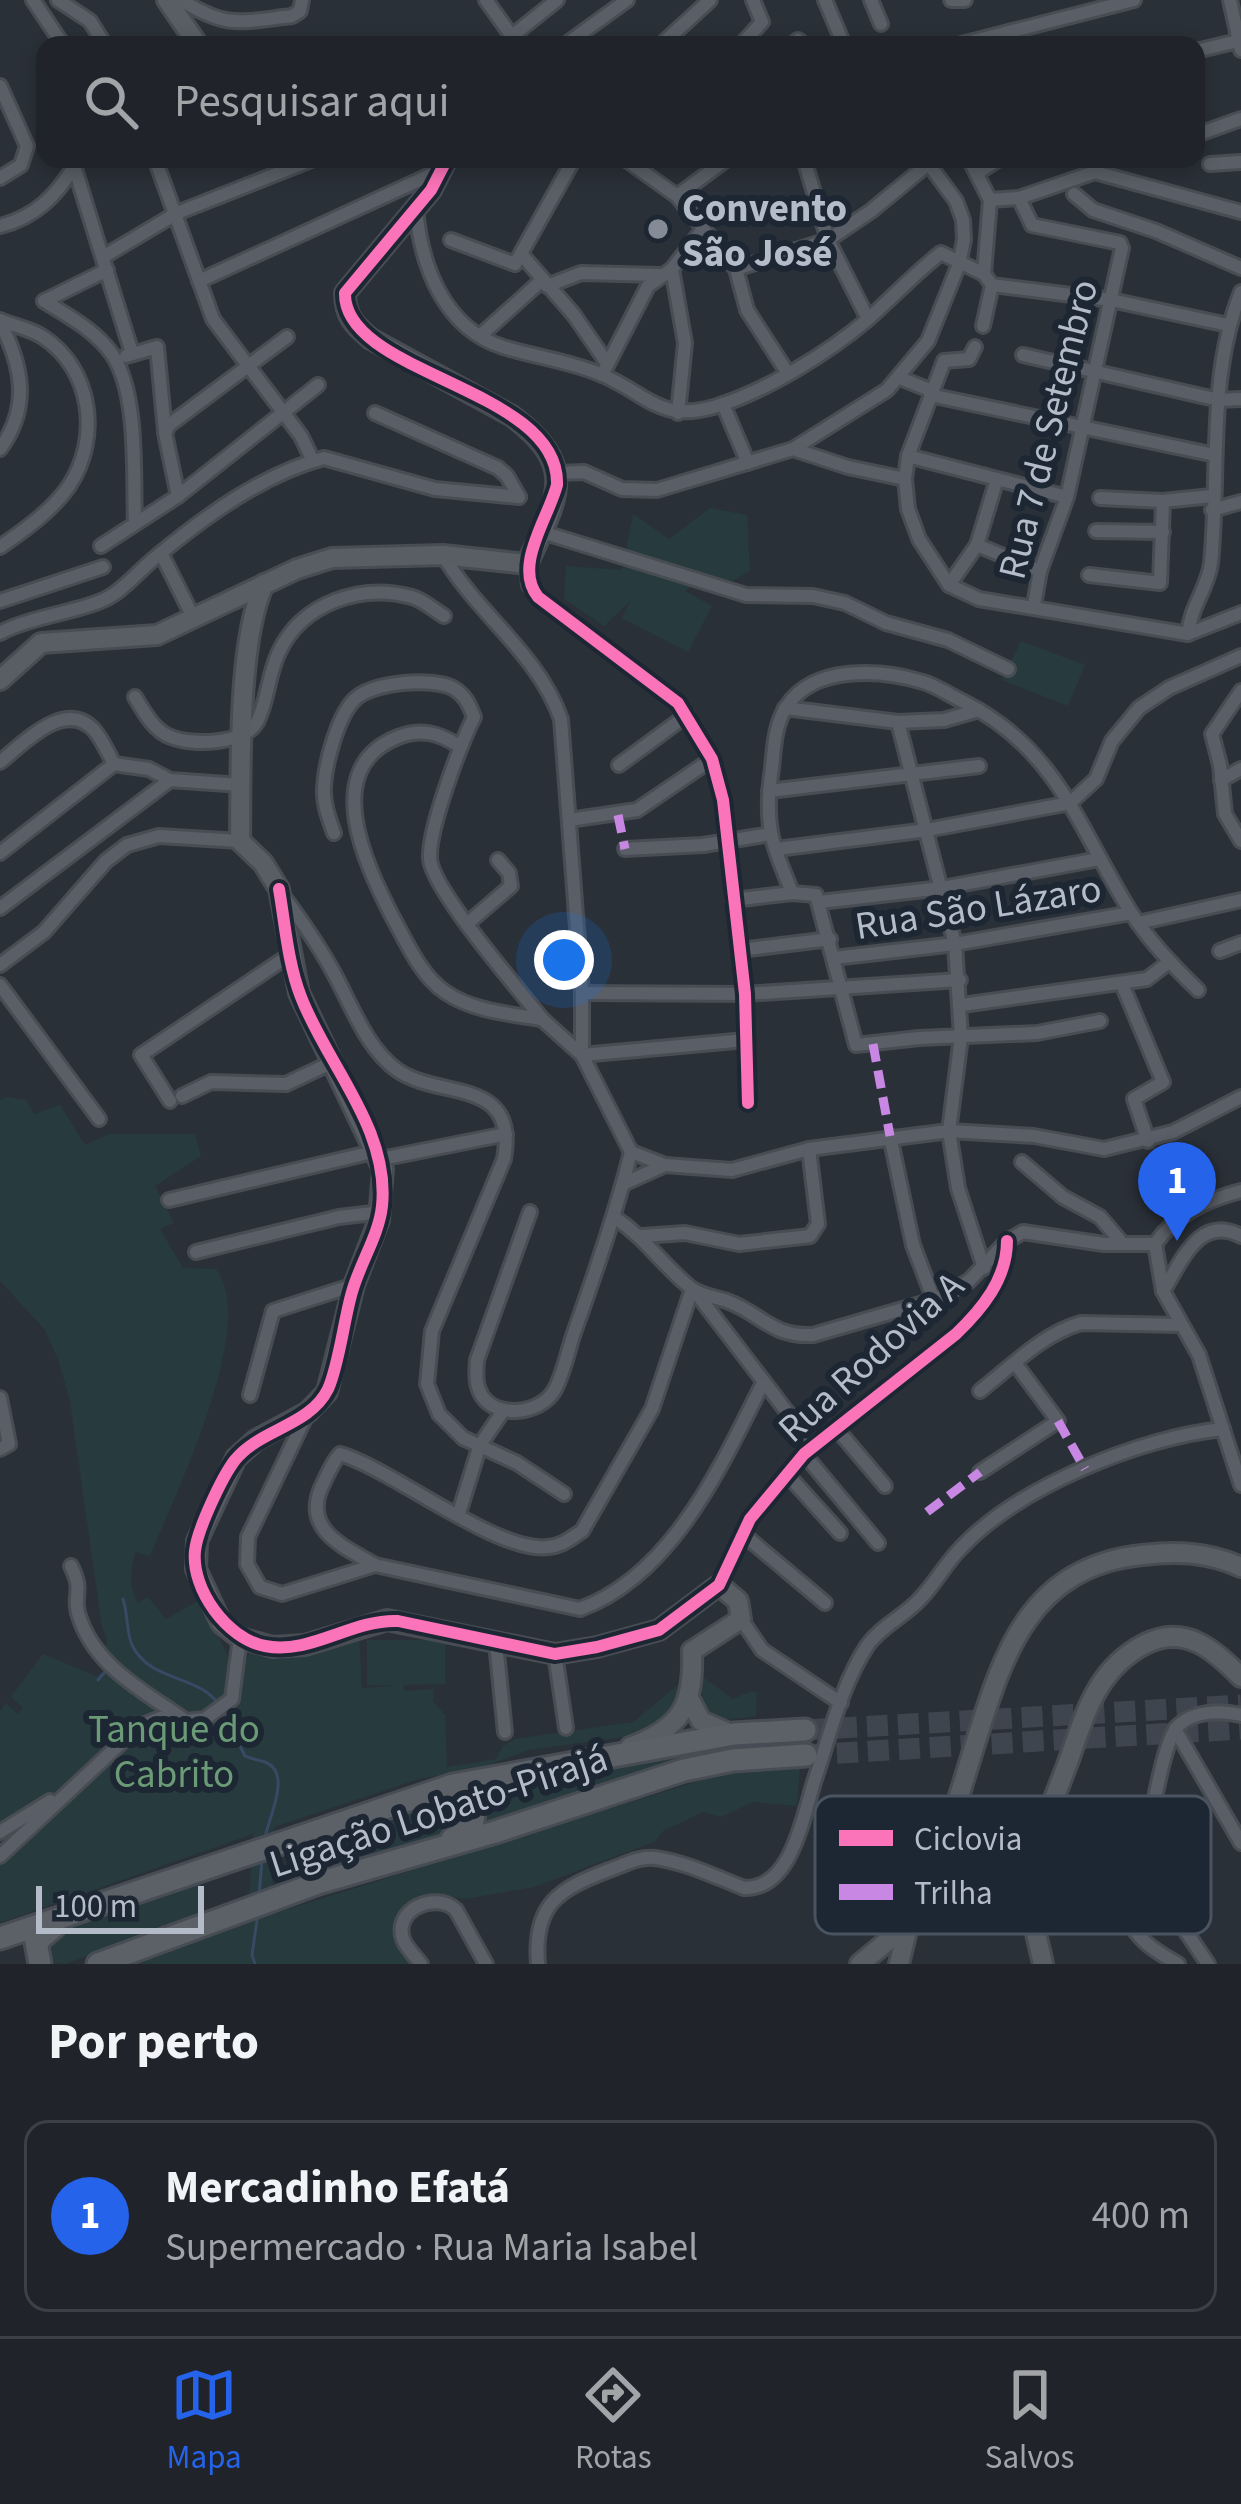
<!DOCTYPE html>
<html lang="pt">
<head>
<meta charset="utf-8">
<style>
  body { margin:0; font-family:"Source Sans 3",sans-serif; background:#2d3036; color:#f1f3f6 }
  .scale { position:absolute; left:36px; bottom:30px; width:168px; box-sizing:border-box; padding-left:12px; border:6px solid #b4bcc9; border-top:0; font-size:33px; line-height:42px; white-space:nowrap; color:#b4bcc9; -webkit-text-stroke:9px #1d2633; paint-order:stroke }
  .you { position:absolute; left:564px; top:960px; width:42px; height:42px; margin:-30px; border:9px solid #fff; border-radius:50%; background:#1a73e8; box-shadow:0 0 0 18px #1a73e833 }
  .badge { display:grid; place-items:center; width:78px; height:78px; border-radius:50%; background:#2563eb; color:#fff; font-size:39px; font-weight:700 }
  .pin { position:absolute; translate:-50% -99px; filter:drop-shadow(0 3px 6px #0008) }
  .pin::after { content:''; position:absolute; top:63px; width:42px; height:36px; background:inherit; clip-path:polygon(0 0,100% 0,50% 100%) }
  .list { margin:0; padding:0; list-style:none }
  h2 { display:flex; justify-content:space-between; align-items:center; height:156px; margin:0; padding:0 48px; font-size:51px }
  h2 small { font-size:39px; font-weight:400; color:#a2a4a8 }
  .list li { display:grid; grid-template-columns:78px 1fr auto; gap:36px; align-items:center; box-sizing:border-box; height:192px; margin:0 24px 24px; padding:0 24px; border:3px solid #3d4147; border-radius:24px }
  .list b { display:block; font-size:45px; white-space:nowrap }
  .list p { margin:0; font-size:39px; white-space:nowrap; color:#a2a4a8 }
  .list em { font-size:39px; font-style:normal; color:#a2a4a8 }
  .icon { flex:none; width:66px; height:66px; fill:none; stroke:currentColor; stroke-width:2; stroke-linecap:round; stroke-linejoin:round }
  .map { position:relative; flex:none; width:1241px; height:1964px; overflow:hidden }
  .search { position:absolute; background:#20242a; box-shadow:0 6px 18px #0003; left:36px; right:36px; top:36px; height:132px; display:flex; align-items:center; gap:30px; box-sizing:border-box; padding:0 42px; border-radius:24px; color:#a2a4a8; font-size:45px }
  .sheet { height:372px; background:#20242a }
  nav { display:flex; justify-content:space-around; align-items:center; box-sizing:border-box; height:168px; border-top:3px solid #3d4147; background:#20242a; font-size:33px; color:#a2a4a8 }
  nav a { display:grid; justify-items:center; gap:6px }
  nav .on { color:#2563eb }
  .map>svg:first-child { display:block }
  .green { fill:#273a3e }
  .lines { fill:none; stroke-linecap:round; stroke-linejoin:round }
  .stream { stroke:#384963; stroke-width:3 }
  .primary-tunnel { stroke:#3f454e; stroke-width:21; stroke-dasharray:21 10; stroke-linecap:butt }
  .street-casing { stroke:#484c53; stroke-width:18 }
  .secondary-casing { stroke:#484c53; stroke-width:24 }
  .primary-casing { stroke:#484c55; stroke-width:27 }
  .street { stroke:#5a5e66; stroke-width:12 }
  .secondary { stroke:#595d64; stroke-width:18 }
  .primary { stroke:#5c6168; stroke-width:21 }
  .quiet { stroke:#c787e3; stroke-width:9; stroke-dasharray:18 9; stroke-linecap:butt }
  .cycleway-casing { stroke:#1d2633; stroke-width:20 }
  .cycleway { stroke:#fb73b8; stroke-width:12 }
  .poi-dot { fill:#848b96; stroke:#1d2633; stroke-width:4.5 }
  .labels { text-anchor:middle; stroke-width:12; stroke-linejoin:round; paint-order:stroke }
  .poi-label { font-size:39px; font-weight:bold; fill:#b4bcc9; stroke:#1d2633; text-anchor:start }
  .street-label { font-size:39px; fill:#b4bcc9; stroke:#1d2633 }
  .park-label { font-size:39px; fill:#6b9a76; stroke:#1d2633 }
  .key { fill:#1d2633; stroke:#4a5360; stroke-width:3 }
  .key-label { font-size:33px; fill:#b4bcc9 }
</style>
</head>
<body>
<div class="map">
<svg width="1241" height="1964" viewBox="0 0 1241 1964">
  <rect width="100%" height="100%" fill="#2a3038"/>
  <g class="green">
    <polygon points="710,508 747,515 750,571 718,589 698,581 685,591 712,606 688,652 622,618 630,601 604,626 564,599 566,566 622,570 633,514 669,539"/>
    <polygon points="1021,641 1085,665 1068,706 1002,680"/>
    <path d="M 7,1097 L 26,1100 L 34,1114 L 60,1105 L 85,1145 L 109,1134 L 195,1134 L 201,1156 L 155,1186 L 174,1223 L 160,1229 L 183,1268 L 216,1269 C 259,1323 175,1496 150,1556 L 135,1552 C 131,1570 128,1587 138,1603 L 148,1597 L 166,1619 L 200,1600 L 229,1658 L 248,1658 L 250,1650 L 359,1635 L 362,1688 L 394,1686 L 367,1685 L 367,1640 L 445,1640 L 445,1684 L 403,1685 L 404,1691 L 434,1689 L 433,1701 L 445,1715 L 447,1767 L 496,1759 L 503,1746 L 515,1739 L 633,1722 L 684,1680 L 703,1677 L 733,1699 L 751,1691 L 757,1693 L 756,1716 C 717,1721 700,1726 702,1679 L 685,1682 L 679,1700 L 664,1720 L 638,1735 L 529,1750 L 477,1769 L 419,1779 L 274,1827 L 272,1914 L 718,1775 L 800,1767 L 797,1806 L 752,1802 L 721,1817 L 703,1812 L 663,1831 L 654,1842 L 534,1887 L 465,1899 L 438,1895 L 416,1899 L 400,1916 L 395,1933 L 410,1964 L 133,1964 L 248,1923 L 253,1834 L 0,1923 L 0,1711 L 6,1703 L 18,1714 L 23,1708 L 11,1697 L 43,1654 L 96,1676 L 102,1672 L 107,1638 L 102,1627 L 70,1401 L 58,1359 L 45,1330 L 0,1281 L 0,1100 Z"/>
    <polygon points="805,1737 807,1749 480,1830 483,1806 470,1790 733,1741"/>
    <polygon points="456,1799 468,1810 458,1830 292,1880 306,1843"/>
    <polygon points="201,1880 199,1915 65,1964 49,1963 43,1941 48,1935"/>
  </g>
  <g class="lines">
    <g class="stream">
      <path d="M 123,1599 C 128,1614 126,1631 132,1645 C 150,1682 195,1674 217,1702"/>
      <polyline points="98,1680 105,1672"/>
      <path d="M 225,1715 L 245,1756 C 252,1759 258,1760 265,1762 C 293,1773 268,1818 265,1838"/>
      <polyline points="259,1897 262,1859"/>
      <polyline points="255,1964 252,1955 258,1913"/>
    </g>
    <g class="primary-tunnel">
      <polyline points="805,1730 1241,1705"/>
      <polyline points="806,1755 1241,1729"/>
    </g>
    <g class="street-casing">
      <g id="street">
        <polyline points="33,0 63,45"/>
        <polyline points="58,0 90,21 105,45"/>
        <path d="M 181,0 C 227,29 240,22 292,16 L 300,11 L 302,0"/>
        <polyline points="486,0 518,45"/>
        <polyline points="825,0 844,45"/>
        <polyline points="871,0 881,24"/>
        <polyline points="951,0 965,0"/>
        <polyline points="1230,0 1241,50"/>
        <polyline points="512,36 557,0"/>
        <polyline points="565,45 627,0"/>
        <polyline points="661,45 710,0"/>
        <polyline points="741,45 762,22 753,0"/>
        <polyline points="792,45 798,40 804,45"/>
        <polyline points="958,45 1134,0"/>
        <polyline points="1196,51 1238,41"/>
        <polyline points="0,86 27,146 21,165 0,178"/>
        <polyline points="1196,135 1241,119"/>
        <polyline points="155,159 213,319 301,436 313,461"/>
        <polyline points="625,159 677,196 736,269 747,310 787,372"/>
        <polyline points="804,159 828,240 868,319"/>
        <polyline points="969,159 990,200 984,274"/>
        <polyline points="1210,164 1241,162"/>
        <polyline points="74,166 132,353"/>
        <polyline points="979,172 999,159"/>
        <polyline points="1074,194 1093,210 1156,231 1241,268"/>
        <polyline points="677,196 727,159"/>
        <polyline points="1019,198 1032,225 1120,243 1122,248 1067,497 1040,571 1034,605"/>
        <polyline points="990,200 1019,198 1095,172 1241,212"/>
        <path d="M 416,209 C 421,266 444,328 503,347 C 535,357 569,361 600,374 C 647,393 659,424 717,406 C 766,391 828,353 867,320 C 892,298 915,273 941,253 L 984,274 L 992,285 L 1111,300 L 1228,325"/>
        <path d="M 0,226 C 36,217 57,195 75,165"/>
        <polyline points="451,240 515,264 574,159"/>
        <polyline points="522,255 574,315 607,363"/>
        <polyline points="103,257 177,213 314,159"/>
        <polyline points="672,269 685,343 678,413"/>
        <polyline points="736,269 828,240 871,211 928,164"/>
        <polyline points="199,281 439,171"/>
        <polyline points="547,286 581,273 660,275"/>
        <path d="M 44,301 C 68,316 95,330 112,354 C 139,394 133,476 135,523"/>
        <polyline points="44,301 107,270"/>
        <path d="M 0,320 C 14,326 31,329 43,337 C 92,369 101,438 69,486 C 52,511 24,530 0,547"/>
        <path d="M 0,322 C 22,365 31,407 0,449"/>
        <polyline points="983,326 992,285"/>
        <polyline points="480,336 541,281"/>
        <polyline points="975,347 969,359 944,361 908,456 905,479 908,509 919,539 949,585 979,599 1188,634 1241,613"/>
        <polyline points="1023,355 1219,400 1241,399"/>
        <polyline points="126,356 157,347 165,431"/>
        <polyline points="602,375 648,286 672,269 703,229"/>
        <polyline points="900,378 932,391"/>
        <polyline points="930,395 1215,455"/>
        <polyline points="723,404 748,463"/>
        <polyline points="375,413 498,468 507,476 519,497"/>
        <polyline points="793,449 887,390 928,341 959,264 964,240 963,220 956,201 925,159"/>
        <polyline points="908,456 1067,497"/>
        <polyline points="558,473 584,472 622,489 657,490 793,449 848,467 905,479"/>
        <polyline points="178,496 165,433 169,425 287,337"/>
        <polyline points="1100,498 1163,501 1212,496"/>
        <polyline points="1212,510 1241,502"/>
        <polyline points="1096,531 1163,532"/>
        <polyline points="542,532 746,595 813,596 845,603 886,623 948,640 1008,669"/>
        <polyline points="977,545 1040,571"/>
        <polyline points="101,546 178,496 318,385"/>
        <polyline points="161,553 194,619"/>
        <path d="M 443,555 C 478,615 537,652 561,719 L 582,993 L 582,1055 L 631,1152"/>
        <polyline points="527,564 529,585 538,597 678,703 712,759 723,800 745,994 748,1103"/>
        <polyline points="1089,575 1160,583 1163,501"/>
        <polyline points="949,585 977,545 997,479"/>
        <polyline points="0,601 103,567"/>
        <path d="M 0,633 C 33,615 90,611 114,594 C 129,584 142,568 156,557 C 204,517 263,474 324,458 L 435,489 L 519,497"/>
        <path d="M 1188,634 C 1191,605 1208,588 1211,563 C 1220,473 1207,377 1241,292"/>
        <polyline points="1241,691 1212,734 1220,765 1225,814 1241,841"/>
        <path d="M 135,697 C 144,712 154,731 171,737 C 193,746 244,744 257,722 C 268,701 268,674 279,652 C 302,603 361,583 412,597 C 423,600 434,610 444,616"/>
        <polyline points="785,708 898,722 955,944 961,1037 949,1131 958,1188 984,1268"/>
        <polyline points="898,722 944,720 979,710"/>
        <path d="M 0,762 C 23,744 65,698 94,730 C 102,739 108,753 114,764"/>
        <polyline points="619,765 687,715"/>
        <polyline points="1221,780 1241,769"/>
        <polyline points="769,791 979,766"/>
        <polyline points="569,820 637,810 712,759"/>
        <path d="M 334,833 C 329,819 323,803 324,788 C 325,764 337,718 354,700 C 371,682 432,677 453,688 C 465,695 469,704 474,717 C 460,745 428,830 430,859 C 433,891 519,989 542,1019 C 510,1014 472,1011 445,992 C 420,975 406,941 392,916 C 366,865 319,768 398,737 C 421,728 439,733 459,746"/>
        <polyline points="625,849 703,845 771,834"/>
        <polyline points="777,849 927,830 1070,803 1096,779 1112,741 1139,708 1169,688 1241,656"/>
        <polyline points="0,853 114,764 149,769 170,780 241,785"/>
        <path d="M 792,893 C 785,873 774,852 771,832 C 767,811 769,788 772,768 C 774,747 775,723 787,706 C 814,665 881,669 923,682 C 937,686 951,696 964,702 C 1059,750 1079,830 1132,914 C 1150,942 1174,967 1198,990"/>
        <path d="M 284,897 C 301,920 317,943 331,968 C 350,1001 365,1047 397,1070 C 439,1100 519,1076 504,1159 L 432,1331 L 427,1384 L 439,1414 L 463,1438 L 517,1463 L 564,1494"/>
        <polyline points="733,900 792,893 816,895 856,1045 919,1038 1037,1033 1100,1021"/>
        <polyline points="820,902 942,888 1099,859"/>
        <polyline points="0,908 170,780"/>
        <polyline points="468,923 511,886 509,873 498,860"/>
        <polyline points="1138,923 1241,900"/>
        <polyline points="740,950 830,939"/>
        <polyline points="1220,951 1241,943"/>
        <polyline points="834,958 955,944 1131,913"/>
        <polyline points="0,965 44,932 106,861 127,845 159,836 240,841"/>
        <polyline points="1122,984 1163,1082 1134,1099 1148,1141"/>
        <polyline points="0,985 99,1119"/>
        <polyline points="582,993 745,994 960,980"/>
        <polyline points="962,1005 1147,979 1169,962"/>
        <polyline points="542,1019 582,1055"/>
        <polyline points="582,1055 746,1040"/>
        <polyline points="182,1096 211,1082 286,1084 335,1061"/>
        <polyline points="170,1101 141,1055 291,954"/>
        <polyline points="890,1136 913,1245 934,1300"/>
        <polyline points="631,1152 665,1165 732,1170 809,1149 949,1131 1034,1136 1104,1149 1173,1132 1241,1097"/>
        <polyline points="381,1159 506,1134"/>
        <polyline points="1022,1162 1063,1197 1100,1217 1122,1243"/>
        <polyline points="623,1184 665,1165"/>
        <polyline points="169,1200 377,1151"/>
        <path d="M 530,1212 L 477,1360 C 476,1372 475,1385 482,1396 C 497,1419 540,1414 554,1391 C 564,1374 568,1349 575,1330 C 596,1271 616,1213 631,1152"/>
        <path d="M 614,1217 C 647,1239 663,1266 691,1288 C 702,1296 715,1297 727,1301 C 762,1314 771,1337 813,1335 L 934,1300 L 969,1281 L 1007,1241 L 1023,1232 L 1104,1244 L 1155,1244 C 1176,1214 1206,1200 1241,1191"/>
        <polyline points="642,1236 685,1233 739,1244 810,1236 818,1224 809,1149"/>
        <polyline points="1155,1244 1163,1291 1199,1355 1241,1485"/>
        <polyline points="196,1252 339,1217 381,1212"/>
        <path d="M 1163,1291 C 1182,1261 1199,1214 1241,1236"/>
        <polyline points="697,1294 813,1446"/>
        <path d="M 980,1391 C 1012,1366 1042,1334 1081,1323 L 1180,1325"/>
        <polyline points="250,1395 273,1311 354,1285"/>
        <polyline points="0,1398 9,1444 0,1449"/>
        <path d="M 307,1414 L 248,1537 L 247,1564 L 260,1587 L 282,1594 L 375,1565 L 580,1609 C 673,1575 722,1464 763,1383"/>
        <polyline points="836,1428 885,1486"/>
        <polyline points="804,1454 878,1543"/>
        <polyline points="980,1472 1058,1421 1015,1363"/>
        <polyline points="787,1474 840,1533"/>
        <polyline points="459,1513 480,1445 503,1411"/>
        <polyline points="743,1534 825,1603"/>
        <path d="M 375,1565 C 345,1547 303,1531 321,1488 C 327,1476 331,1464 340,1454 C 392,1469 498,1554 548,1547 C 562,1546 571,1538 582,1531 L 652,1409 L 692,1289"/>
        <path d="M 71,1566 C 84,1592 73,1593 78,1613 C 93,1666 144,1691 186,1721 L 205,1719 L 232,1699 L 240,1638"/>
        <path d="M 719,1585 L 750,1519 L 804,1454 L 956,1334 C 982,1309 1006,1280 1007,1242"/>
        <polyline points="741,1619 762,1650 841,1703"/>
        <polyline points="496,1643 505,1732"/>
        <polyline points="555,1654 566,1728"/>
        <polyline points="1175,1729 1241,1843"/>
        <polyline points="0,1832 50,1801"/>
        <polyline points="0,1856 138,1727 160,1718 180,1721"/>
        <polyline points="1160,1893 1208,1964"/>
        <path d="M 421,1964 C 416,1957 406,1948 403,1939 C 393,1909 436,1891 456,1910 L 486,1964"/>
        <path d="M 538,1964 C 533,1904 559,1889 609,1870 C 624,1865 639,1856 655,1858 C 685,1862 716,1877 744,1888 C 791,1890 803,1817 814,1782 C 829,1738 841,1686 867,1646 C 880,1627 905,1616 921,1598 C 936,1582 946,1563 961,1548 C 1018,1487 1141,1437 1223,1429"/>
        <path d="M 1178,1964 C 1157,1952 1132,1938 1127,1912 C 1123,1893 1134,1876 1140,1859 C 1152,1829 1161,1741 1179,1725 C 1194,1711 1221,1710 1241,1715"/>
      </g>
    </g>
    <g class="secondary-casing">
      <g id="secondary">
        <polyline points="167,0 198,45"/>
        <path d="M 264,584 C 237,642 241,774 240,841 L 263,863 L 279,889 L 299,993 L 383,1169 L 379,1220 L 354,1285 L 327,1392 L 308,1412 L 256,1440 L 236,1458 L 197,1541 L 196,1569 L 221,1623 L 240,1638 L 273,1647 L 305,1645 L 387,1620 L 555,1654 L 597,1647 L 659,1630 L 719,1585 L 738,1601 L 741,1619 L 692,1651"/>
        <path d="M 0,680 L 41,643 L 157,635 L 297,569 L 332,558 L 443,555 L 527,564 C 557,498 580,467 512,416 L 371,339 C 354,325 345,316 345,293 L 431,190 L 447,159"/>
        <polyline points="690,1700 701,1721 729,1733"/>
        <path d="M 630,1747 C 682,1728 694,1705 692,1651"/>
        <path d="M 860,1964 C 877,1949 902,1932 913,1913 C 939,1865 955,1809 971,1757 C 1001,1661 1025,1567 1142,1555 C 1177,1551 1208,1552 1241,1567"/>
        <polyline points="899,1964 910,1918"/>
        <path d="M 1043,1964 C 1038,1940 1030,1915 1031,1891 C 1033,1849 1052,1804 1067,1765 C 1085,1716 1095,1670 1145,1644 C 1185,1624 1213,1649 1241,1677"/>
      </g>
    </g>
    <g class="primary-casing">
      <g id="primary">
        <polyline points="443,1795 466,1796 475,1806 472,1827 452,1839"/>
        <polyline points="0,1938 453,1785 734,1734 805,1730"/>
        <polyline points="40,1964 36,1942 54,1927"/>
        <polyline points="98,1964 318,1883 495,1832 684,1770 733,1760 806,1755"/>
      </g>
    </g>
    <use href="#street" class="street"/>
    <use href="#secondary" class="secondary"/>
    <use href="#primary" class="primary"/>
    <g class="quiet">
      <polyline points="618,815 625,849"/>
      <polyline points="873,1044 890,1136"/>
      <polyline points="1058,1421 1085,1469"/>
      <polyline points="927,1512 980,1472"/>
    </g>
    <g class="cycleway-casing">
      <g id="cycleway">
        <path d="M 447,159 L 431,190 L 345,293 C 343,375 561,388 557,485 C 548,519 513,566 538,597 L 678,703 L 712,759 L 723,800 L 745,994 L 748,1103"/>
        <path d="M 279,889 C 285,924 288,964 301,997 C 327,1065 390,1129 382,1206 C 379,1235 360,1263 352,1292 C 344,1319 339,1365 328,1389 C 310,1426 260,1429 235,1460 C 222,1477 197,1530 195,1551 C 191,1589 227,1639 265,1646 C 311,1655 352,1619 398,1621 L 555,1654 L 597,1647 L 659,1630 L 719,1585 L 750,1519 L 804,1454 L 956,1334 C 982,1309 1007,1279 1007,1241"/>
      </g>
    </g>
    <use href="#cycleway" class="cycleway"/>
  </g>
  <circle class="poi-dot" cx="658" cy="229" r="12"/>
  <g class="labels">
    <g class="poi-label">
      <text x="682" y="221">Convento<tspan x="682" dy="45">São José</tspan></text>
    </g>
    <g class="street-label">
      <text transform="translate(1047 429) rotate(-76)" y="14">Rua 7 de Setembro</text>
      <text transform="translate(978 906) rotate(-9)" y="14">Rua São Lázaro</text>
      <text transform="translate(870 1356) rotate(-42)" y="14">Rua Rodovia A</text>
      <text transform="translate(438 1810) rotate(-18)" y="14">Ligação Lobato-Pirajá</text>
    </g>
    <g class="park-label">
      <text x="174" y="1742">Tanque do<tspan x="174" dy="45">Cabrito</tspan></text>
    </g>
  </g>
  <rect x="815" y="1796" width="396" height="138" rx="18" class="key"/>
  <rect x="839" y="1830" width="54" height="16" fill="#fb73b8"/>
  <rect x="839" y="1884" width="54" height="16" fill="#c787e3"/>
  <g class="key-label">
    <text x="914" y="1850">Ciclovia</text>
    <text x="914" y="1904">Trilha</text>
  </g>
</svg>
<div class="scale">100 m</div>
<div class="you"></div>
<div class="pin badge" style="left:1177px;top:1241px">1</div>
<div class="search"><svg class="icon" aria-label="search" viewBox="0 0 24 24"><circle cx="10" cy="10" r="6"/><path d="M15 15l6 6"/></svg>Pesquisar aqui</div>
</div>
<section class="sheet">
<h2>Por perto<small></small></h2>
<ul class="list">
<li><span class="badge">1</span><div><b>Mercadinho Efatá</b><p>Supermercado · Rua Maria Isabel</p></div><em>400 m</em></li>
</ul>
</section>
<nav>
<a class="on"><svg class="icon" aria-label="map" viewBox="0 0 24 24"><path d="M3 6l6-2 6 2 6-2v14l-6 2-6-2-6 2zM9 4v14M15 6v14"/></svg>Mapa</a>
<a><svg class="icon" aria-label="directions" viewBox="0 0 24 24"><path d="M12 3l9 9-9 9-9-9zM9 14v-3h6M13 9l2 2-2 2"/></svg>Rotas</a>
<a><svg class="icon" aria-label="saved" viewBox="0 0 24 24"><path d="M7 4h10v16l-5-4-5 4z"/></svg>Salvos</a>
</nav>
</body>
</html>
